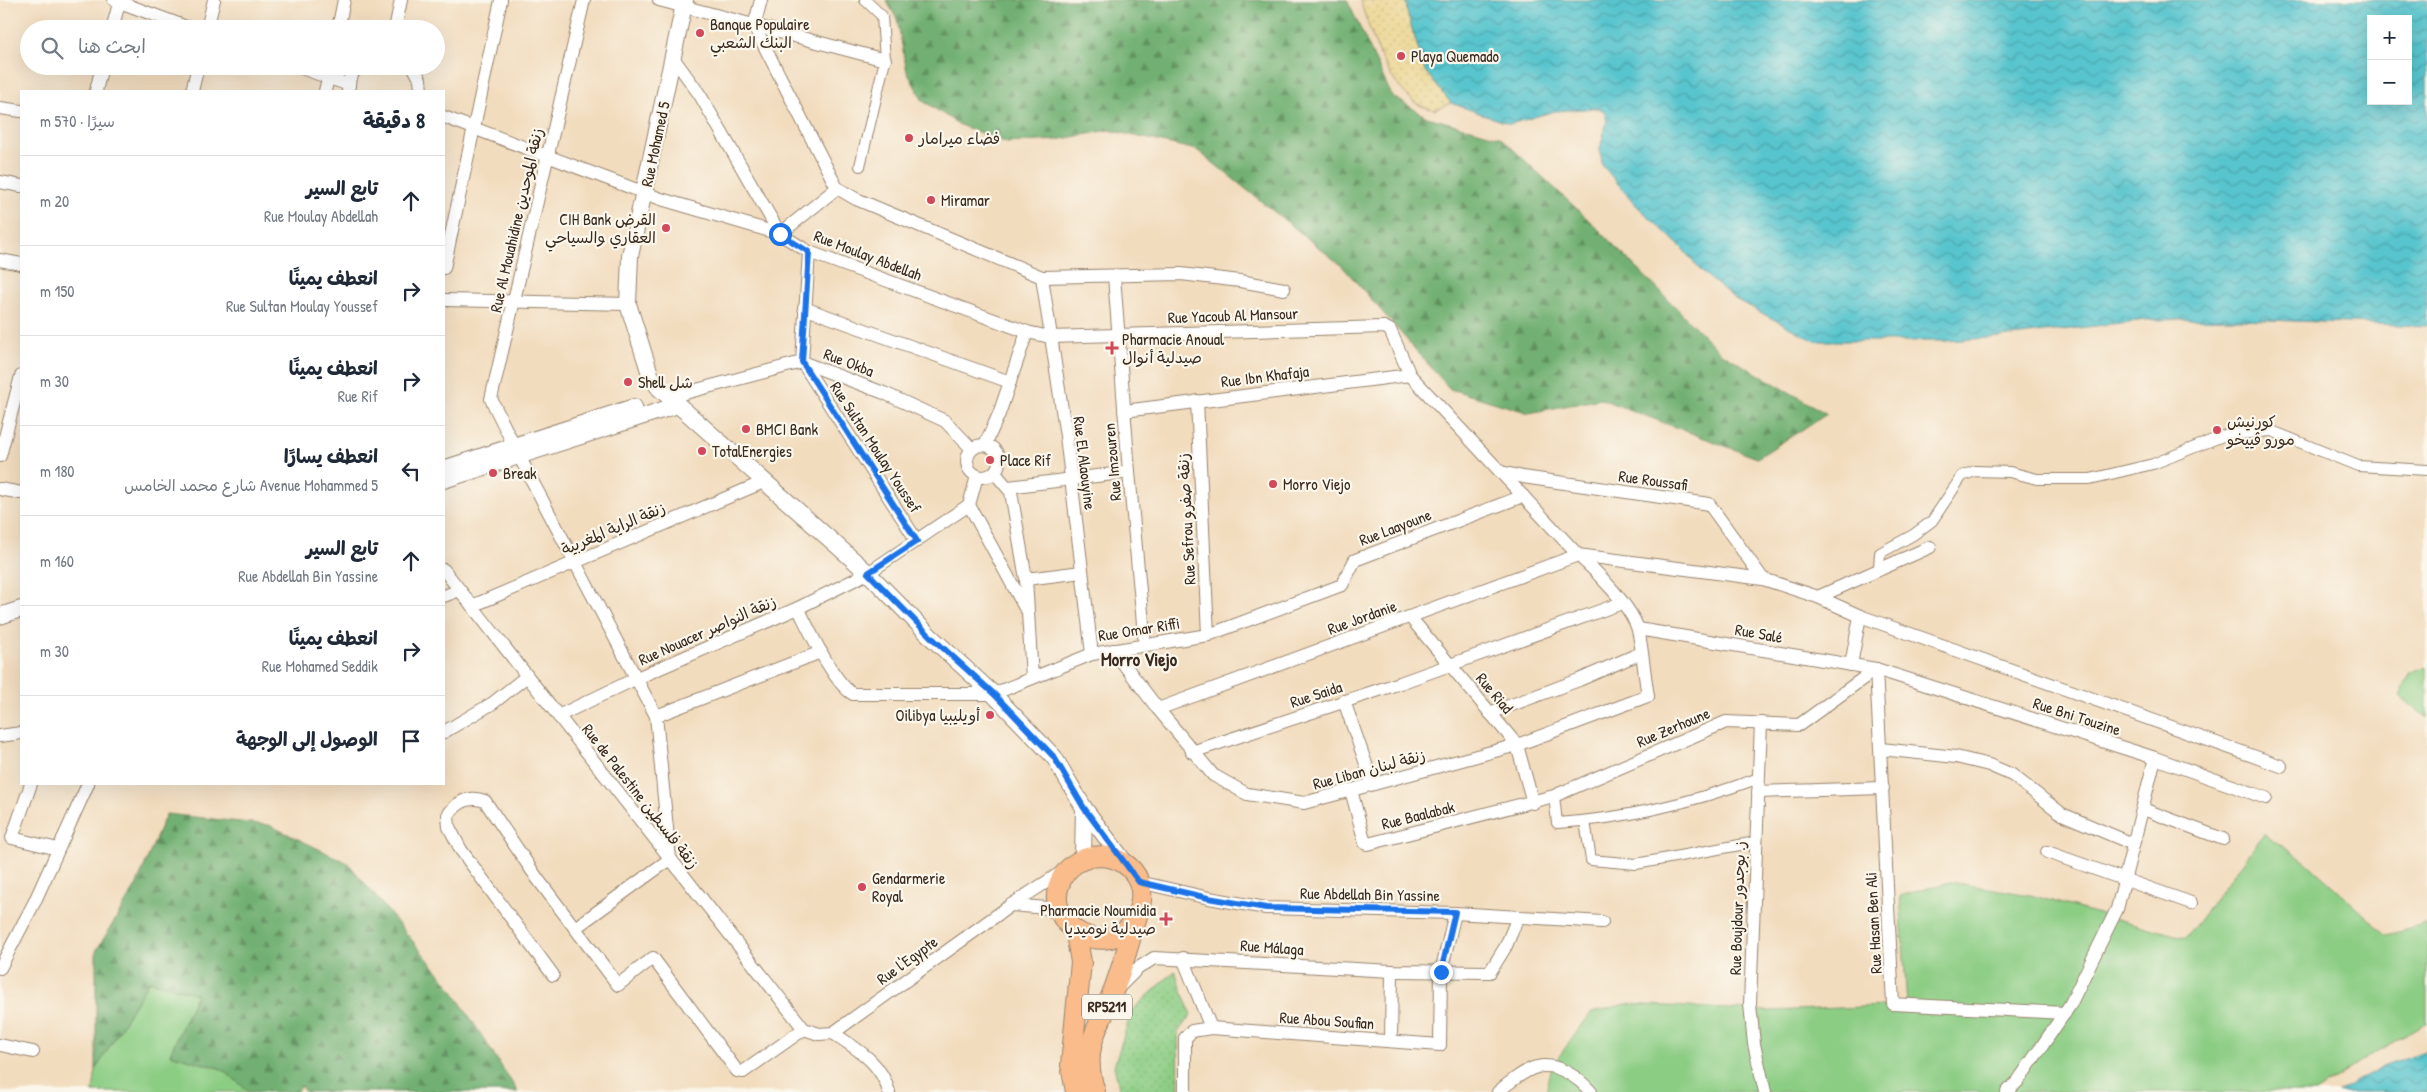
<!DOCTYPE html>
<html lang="ar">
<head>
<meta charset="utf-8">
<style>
  body { margin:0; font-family:"Patrick Hand","Playpen Sans Arabic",sans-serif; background:#f6f6f7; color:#1f2937; direction:rtl }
  .controls { position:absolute; right:15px; top:15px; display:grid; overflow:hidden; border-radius:0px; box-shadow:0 5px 20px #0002 }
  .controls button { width:45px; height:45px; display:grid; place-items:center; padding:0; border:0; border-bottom:1px solid #e0e1e3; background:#fff; color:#1f2937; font:25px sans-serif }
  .stop { position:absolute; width:15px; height:15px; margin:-11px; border:4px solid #1a73e8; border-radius:50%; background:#fff }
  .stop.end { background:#1a73e8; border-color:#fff; box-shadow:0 1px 5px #0008 }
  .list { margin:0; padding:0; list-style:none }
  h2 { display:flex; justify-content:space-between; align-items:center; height:65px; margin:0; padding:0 20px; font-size:21px }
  h2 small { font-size:16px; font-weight:400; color:#747a83 }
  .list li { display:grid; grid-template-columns:32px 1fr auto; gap:15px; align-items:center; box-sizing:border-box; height:90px; padding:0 20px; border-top:1px solid #e0e1e3 }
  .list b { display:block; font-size:19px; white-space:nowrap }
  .list p { margin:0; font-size:16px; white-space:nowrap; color:#747a83 }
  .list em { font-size:16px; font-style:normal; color:#747a83 }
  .icon { flex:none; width:28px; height:28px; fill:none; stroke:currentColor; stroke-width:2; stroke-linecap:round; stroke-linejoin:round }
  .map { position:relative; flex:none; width:2427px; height:1092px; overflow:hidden; direction:ltr }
  .search { position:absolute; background:#fff; box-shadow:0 5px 20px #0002; left:20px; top:20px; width:425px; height:55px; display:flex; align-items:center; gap:12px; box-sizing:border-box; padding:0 18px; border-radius:28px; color:#747a83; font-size:19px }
  .panel { position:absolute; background:#fff; box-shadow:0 5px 20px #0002; left:20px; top:90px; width:425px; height:695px; border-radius:0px; direction:rtl }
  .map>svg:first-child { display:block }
  .grass { fill:#8ccd84; stroke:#647c51 }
  .forest { fill:url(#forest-firs); stroke:#566d48 }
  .sand { fill:url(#sand-dots); stroke:#94825e }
  .park { fill:url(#park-dots); stroke:#647c51 }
  .water { fill:url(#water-waves); stroke:#4a7876; fill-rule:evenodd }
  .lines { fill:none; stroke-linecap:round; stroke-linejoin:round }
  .pedestrian-casing { stroke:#96836e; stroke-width:12 }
  .minor-casing { stroke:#96836e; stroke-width:14 }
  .tertiary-casing { stroke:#96836e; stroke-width:18 }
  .primary-casing { stroke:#96836e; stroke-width:22 }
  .pedestrian { stroke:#fff; stroke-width:10 }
  .minor { stroke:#fff; stroke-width:12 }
  .tertiary { stroke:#fff; stroke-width:16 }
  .primary { stroke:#f9bc8a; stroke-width:20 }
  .route { stroke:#1a73e8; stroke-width:6 }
  .poi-dot { fill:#d1495b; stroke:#fbf7ec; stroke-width:2 }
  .labels { text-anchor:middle; stroke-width:4.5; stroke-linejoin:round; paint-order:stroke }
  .shield { fill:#fbf7ec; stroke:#75685c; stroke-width:1 }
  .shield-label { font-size:15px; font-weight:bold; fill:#3b2a1e }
  .poi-label { font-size:16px; fill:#3b2a1e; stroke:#fbf7ec; text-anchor:start }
  .street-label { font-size:16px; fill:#3b2a1e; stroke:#fbf7ec }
  .neighbourhood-label { font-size:18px; font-weight:bold; fill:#3b2a1e; stroke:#fbf7ec }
</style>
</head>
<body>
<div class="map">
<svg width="2427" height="1092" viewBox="0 0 2427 1092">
  <defs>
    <pattern id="forest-firs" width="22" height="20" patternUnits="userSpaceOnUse" patternTransform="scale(1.25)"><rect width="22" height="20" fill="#71b072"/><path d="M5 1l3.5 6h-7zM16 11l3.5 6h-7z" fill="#5e8f5d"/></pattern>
    <pattern id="sand-dots" width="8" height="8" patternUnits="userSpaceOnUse" patternTransform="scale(1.25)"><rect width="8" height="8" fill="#eeda9e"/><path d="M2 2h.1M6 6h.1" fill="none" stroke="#cdbb88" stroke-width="1.8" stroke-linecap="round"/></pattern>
    <pattern id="park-dots" width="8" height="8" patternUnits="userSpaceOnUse" patternTransform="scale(1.25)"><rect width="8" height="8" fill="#8ccd84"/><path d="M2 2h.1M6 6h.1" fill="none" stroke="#7ab072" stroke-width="1.8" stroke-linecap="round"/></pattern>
    <pattern id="water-waves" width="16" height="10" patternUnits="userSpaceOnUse" patternTransform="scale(1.25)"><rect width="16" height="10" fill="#58c5ce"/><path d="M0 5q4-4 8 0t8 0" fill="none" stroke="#4aa0a7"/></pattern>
  </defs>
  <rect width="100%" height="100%" fill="#fbf7ec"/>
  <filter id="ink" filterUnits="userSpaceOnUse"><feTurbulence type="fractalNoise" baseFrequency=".02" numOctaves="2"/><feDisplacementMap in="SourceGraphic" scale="10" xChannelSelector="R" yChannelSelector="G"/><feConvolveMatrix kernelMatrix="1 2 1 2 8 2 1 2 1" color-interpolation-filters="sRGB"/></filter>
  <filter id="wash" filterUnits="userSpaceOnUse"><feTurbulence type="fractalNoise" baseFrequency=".0096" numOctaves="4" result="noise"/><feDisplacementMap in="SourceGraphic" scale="20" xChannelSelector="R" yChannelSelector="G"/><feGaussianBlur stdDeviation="1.12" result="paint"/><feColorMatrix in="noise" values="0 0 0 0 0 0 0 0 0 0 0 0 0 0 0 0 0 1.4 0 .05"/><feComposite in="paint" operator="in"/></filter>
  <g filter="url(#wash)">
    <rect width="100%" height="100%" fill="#f2dcbe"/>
    <g class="grass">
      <polygon points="2427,666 2427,718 2400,696 2411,672"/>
      <polygon points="2264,834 2306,862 2387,935 2427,924 2427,1023 2374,1053 2315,1092 1546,1092 1552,1066 1591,1013 1626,1004 1771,1011 1907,1005 1900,896 1950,882 2030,895 2186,938"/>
      <polygon points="149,981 197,993 170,1054 222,1069 250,1092 93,1092 96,1069"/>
    </g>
    <g class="forest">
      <polygon points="886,0 1347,0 1392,96 1427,117 1500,137 1595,226 1720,352 1827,414 1757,458 1601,399 1529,413 1450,389 1342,266 1197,150 1109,130 1057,140 1007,143 960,125 923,101 907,72 897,19"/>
      <polygon points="166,814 269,825 348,863 449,985 518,1092 305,1092 301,1086 296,1092 250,1092 222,1069 170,1054 197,994 149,981 96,1069 96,951 136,886"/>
    </g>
    <path class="sand" d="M 1360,0 L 1406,0 L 1407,12 L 1425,71 L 1451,103 L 1434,110 C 1429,108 1421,107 1416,103 C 1384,79 1372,36 1360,0 Z"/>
    <polygon class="park" points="1175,971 1191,1015 1178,1032 1179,1092 1120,1092 1114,1066 1132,1010"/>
    <g class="water">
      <path d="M 1406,0 L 2427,0 L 2427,326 L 2240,319 L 2145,320 L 2012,336 L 1947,341 L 1815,341 L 1735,299 L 1701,271 L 1682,248 L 1636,205 L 1602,165 L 1600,149 L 1607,120 L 1604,111 L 1598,108 L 1555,111 L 1510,124 L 1451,103 L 1425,71 L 1407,12 ZM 2371,19 L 2408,19 L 2408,101 L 2371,101 Z"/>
      <polygon points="2427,1050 2427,1092 2337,1092 2383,1066"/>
    </g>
  </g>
  <g filter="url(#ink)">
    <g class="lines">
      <g class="pedestrian-casing">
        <g id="pedestrian">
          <polyline points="860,166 885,60 882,16 865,0"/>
          <polyline points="1879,568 1880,553 1913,535 1932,521 1962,476 1975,471 2010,472 2037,479 2090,479 2153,464 2225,435 2272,431 2358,466 2427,470"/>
          <path d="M 1554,796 L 1557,823 C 1626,819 1694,802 1759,778"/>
          <polyline points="1585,821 1591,860 1636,864 1756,842"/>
        </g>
      </g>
      <g class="minor-casing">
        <g id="minor">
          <polyline points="114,0 192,29"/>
          <polyline points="659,0 885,60"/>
          <polyline points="761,0 754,26 837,188"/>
          <polyline points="112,29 120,0"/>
          <polyline points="207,29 214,0"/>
          <polyline points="338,29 344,0"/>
          <polyline points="395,29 401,0"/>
          <polyline points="674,59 700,95 780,234 837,188"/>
          <polyline points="296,66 349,85"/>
          <polyline points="413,66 420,79 421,91"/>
          <polyline points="96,91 102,66"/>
          <polyline points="192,91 198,66"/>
          <polyline points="325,91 331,66"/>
          <polyline points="348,91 350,78 358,66"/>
          <polyline points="0,108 21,111"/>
          <path d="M 444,117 L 661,199 L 780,234 L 809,252 L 1027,332 L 1050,337 L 1384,327 L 1390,330 L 1410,375 L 1578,555 C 1596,571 1632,607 1638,630 C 1643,651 1644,674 1648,696 L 1517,745 L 1304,803 L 1247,794 L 1213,775 L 1158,709 L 1113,650"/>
          <polyline points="0,182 21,186"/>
          <polyline points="837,188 856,199 1042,277 1181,274 1240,281 1284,289"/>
          <polyline points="809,252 802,362 917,541"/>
          <polyline points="0,260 21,264"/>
          <polyline points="444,268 501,0"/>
          <polyline points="1114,276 1129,472 1145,645"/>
          <polyline points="1042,277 1066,436 1092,654"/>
          <polyline points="444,300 628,304"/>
          <polyline points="804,308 1010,382"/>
          <polyline points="670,397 802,362 884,393 945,421 972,449"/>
          <polyline points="1197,401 1208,635"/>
          <polyline points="1124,411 1410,375"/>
          <circle cx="983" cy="461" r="16"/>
          <polyline points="985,445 999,414 1027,332"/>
          <polyline points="0,456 21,376"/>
          <polyline points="1501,472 1523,477 1709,504 1763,579"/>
          <polyline points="995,473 1011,492 1026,579 1032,678"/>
          <polyline points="1008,487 1129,472"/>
          <polyline points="0,489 21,493"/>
          <polyline points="969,505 1025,608"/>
          <polyline points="969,505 977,476"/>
          <polyline points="444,570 804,1029 819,1034 833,1033 1011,905 1065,870"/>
          <polyline points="1026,579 1082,572"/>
          <polyline points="444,596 460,590"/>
          <polyline points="1818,597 1930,547"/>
          <polyline points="472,606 766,481"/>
          <path d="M 798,608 C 809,629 834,684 853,694 L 993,694 L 1092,654 L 1208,635 L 1342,585 L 1355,560 L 1523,496"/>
          <polyline points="1410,617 1517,745 1533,803"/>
          <polyline points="1638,629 1876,669 2155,758 2266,798"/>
          <polyline points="1851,665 1860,616"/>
          <polyline points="1876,669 1893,1004 2065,1013"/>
          <polyline points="1344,701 1373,784"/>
          <polyline points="1158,709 1578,555 1763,579 1818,597 1860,616 2281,766"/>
          <polyline points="1490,713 1579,680 1641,653"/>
          <polyline points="558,716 637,678 798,608 868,573 969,505"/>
          <polyline points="656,716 821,652"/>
          <polyline points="1761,723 1750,1004 1754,1044 1765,1092"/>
          <polyline points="444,732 493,703 527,676"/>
          <polyline points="0,736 21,733"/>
          <polyline points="1881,749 1956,757 1989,765 2012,775 2062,814 2133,844"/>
          <polyline points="1192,752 1400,683 1622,603"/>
          <polyline points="31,784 12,838 58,849"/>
          <polyline points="1351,790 1365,843 1368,844 1554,796 1726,722 1799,725 1876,669"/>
          <polyline points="1758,792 1883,788"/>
          <polyline points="2143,809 2223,839"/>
          <polyline points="2047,852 2191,903"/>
          <polyline points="1139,882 1209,898 1266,908 1455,913 1602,922"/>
          <polyline points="1011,905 1047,908 1062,917"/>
          <polyline points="575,928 670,859 656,716 519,456 491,399 584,0"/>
          <polyline points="1183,958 1211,1028"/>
          <polyline points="0,968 34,903 88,784"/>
          <path d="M 553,975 L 461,850 L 449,827 L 448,815 C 457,802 469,795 485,801 L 537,878 L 618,985 L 653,958 L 737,1071 L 743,1072 L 804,1029"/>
          <polyline points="1117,989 1137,969 1154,958 1392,971 1490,972 1506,946 1518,917"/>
          <path d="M 833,1033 C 858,1050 881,1062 889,1092"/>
          <polyline points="1391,1041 1392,971"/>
          <polyline points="0,1045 33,1052"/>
          <polyline points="1185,1092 1185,1038 1192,1031 1211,1028 1440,1045 1441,972 1455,913"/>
          <path d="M 1498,1092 C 1506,1085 1526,1069 1537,1067 C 1557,1062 1579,1078 1591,1092"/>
          <polyline points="2007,1092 2018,1081 2070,1005 2117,909 2155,758"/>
        </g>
      </g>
      <g class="tertiary-casing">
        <g id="tertiary">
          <polyline points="685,0 630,256 628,304 651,377 659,388 868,573 931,637 993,694 1054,757 1084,808 1126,864"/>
          <polyline points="446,468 634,407"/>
          <polyline points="444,480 678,405"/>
          <polyline points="0,616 21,609"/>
          <polyline points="1083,858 1084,808"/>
        </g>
      </g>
      <g class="primary-casing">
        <g id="primary">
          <polyline points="1076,1092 1071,1065 1081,962 1076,933"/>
          <path d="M 1095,1092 C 1090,1077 1088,1062 1091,1047 C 1094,1030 1106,1011 1112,994 C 1121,972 1127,949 1134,926 C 1138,911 1145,898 1139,882 C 1126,848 1076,848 1061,880 C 1044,915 1083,949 1117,936 C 1124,934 1130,926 1135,922"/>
        </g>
      </g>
      <use href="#pedestrian" class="pedestrian"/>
      <use href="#minor" class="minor"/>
      <use href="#tertiary" class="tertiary"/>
      <use href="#primary" class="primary"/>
    </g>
  </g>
  <g class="lines" filter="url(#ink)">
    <polyline class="route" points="780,234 809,252 802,362 917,541 868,573 931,637 994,694 1054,757 1084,808 1139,882 1208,898 1266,908 1455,912 1441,972"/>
  </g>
  <g class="poi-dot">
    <circle cx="700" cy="33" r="5"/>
    <circle cx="1401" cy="56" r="5"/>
    <circle cx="909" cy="138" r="5"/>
    <circle cx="931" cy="200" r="5"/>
    <circle cx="666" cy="228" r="5"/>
    <path d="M1109.5 340.5h5v5h5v5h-5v5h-5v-5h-5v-5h5z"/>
    <circle cx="628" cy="382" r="5"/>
    <circle cx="746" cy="429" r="5"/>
    <circle cx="2217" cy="430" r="5"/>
    <circle cx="702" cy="451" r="5"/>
    <circle cx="990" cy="460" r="5"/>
    <circle cx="493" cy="473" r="5"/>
    <circle cx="1273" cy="484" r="5"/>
    <circle cx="990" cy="715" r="5"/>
    <circle cx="862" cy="887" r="5"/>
    <path d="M1163.5 911.5h5v5h5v5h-5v5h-5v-5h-5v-5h5z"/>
  </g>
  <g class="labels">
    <rect class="shield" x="1082" y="994.5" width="50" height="25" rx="4"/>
    <g class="shield-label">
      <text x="1107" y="1012">RP5211</text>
    </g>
    <g class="poi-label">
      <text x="710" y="30">Banque Populaire<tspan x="710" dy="18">البنك الشعبي</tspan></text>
      <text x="1411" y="62">Playa Quemado</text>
      <text x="919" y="144">فضاء ميرامار</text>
      <text x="941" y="206">Miramar</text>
      <text x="656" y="225" text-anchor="end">CIH Bank القرض<tspan x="656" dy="18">العقاري والسياحي</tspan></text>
      <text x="1122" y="345">Pharmacie Anoual<tspan x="1122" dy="18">صيدلية أنوال</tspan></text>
      <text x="638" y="388">Shell شل</text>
      <text x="2227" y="427">كورنيش<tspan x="2227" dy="18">مورو ڤييخو</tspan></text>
      <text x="756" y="435">BMCI Bank</text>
      <text x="712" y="457">TotalEnergies</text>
      <text x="1000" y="466">Place Rif</text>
      <text x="503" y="479">Break</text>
      <text x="1283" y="490">Morro Viejo</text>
      <text x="980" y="721" text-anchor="end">Oilibya أويليبيا</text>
      <text x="872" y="884">Gendarmerie<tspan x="872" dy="18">Royal</tspan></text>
      <text x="1156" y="916" text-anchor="end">Pharmacie Noumidia<tspan x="1156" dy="18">صيدلية نوميديا</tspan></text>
    </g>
    <g class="street-label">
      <text transform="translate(655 144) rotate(-78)" y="6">Rue Mohamed 5</text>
      <text transform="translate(516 220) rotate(-77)" y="6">Rue Al Mouahidine زنقة الموحدين</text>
      <text transform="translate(868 255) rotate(21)" y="6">Rue Moulay Abdellah</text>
      <text transform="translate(1233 315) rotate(-2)" y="6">Rue Yacoub Al Mansour</text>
      <text transform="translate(849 362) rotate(21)" y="6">Rue Okba</text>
      <text transform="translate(1265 376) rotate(-7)" y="6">Rue Ibn Khafaja</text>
      <text transform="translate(876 447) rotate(57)" y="6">Rue Sultan Moulay Youssef</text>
      <text transform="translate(1112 462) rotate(-95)" y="6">Rue Imzouren</text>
      <text transform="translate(1085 463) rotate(83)" y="6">Rue El Alaouyine</text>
      <text transform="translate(1653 480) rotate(8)" y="6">Rue Roussafi</text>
      <text transform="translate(1186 519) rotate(-93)" y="6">Rue Sefrou زنقة صفرو</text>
      <text transform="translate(1395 527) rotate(-21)" y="6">Rue Laayoune</text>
      <text transform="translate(613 528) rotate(-23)" y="6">زنقة الراية المغربية</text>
      <text transform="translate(1362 617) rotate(-20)" y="6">Rue Jordanie</text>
      <text transform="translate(1139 629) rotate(-9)" y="6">Rue Omar Riffi</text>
      <text transform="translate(707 630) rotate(-24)" y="6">Rue Nouacer زنقة النواصر</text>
      <text transform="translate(1759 633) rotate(10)" y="6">Rue Salé</text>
      <text transform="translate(1495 693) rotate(50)" y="6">Rue Riad</text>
      <text transform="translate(1316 694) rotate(-18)" y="6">Rue Saida</text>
      <text transform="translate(2077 716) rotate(18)" y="6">Rue Bni Touzine</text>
      <text transform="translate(1673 727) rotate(-23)" y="6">Rue Zerhoune</text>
      <text transform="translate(1369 769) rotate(-15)" y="6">Rue Liban زنقة لبنان</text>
      <text transform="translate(641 796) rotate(52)" y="6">Rue de Palestine زنقة فلسطين</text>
      <text transform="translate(1418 815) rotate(-14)" y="6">Rue Baalabak</text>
      <text transform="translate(1370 894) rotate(1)" y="6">Rue Abdellah Bin Yassine</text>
      <text transform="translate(1737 908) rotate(-88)" y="6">Rue Boujdour ز. بوجدور</text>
      <text transform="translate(1873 923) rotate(-93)" y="6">Rue Hasan Ben Ali</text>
      <text transform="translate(1272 947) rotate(4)" y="6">Rue Málaga</text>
      <text transform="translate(907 960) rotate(-36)" y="6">Rue l'Egypte</text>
      <text transform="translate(1327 1020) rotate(4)" y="6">Rue Abou Soufian</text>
    </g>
    <g class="neighbourhood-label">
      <text x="1139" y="666">Morro Viejo</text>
    </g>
  </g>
</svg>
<div class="controls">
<button>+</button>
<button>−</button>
</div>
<div class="stop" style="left:780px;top:234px"></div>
<div class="stop end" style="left:1441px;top:972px"></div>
<div class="search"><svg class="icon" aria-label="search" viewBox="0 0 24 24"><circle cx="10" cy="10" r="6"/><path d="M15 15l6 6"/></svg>ابحث هنا</div>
<section class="panel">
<h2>8 دقيقة<small>سيرًا · 570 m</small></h2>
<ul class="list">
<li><svg class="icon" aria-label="ahead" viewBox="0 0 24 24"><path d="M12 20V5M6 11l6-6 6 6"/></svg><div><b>تابع السير</b><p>Rue Moulay Abdellah</p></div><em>20 m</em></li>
<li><svg class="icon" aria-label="right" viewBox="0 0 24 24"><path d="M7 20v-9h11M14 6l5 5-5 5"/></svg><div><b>انعطف يمينًا</b><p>Rue Sultan Moulay Youssef</p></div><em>150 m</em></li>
<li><svg class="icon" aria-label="right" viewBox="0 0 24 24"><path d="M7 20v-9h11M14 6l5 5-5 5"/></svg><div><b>انعطف يمينًا</b><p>Rue Rif</p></div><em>30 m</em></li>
<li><svg class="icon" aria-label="left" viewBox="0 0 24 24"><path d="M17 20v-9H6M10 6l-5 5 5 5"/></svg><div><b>انعطف يسارًا</b><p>Avenue Mohammed 5 شارع محمد الخامس</p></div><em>180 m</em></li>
<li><svg class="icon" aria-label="ahead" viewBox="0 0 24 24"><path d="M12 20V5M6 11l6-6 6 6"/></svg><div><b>تابع السير</b><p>Rue Abdellah Bin Yassine</p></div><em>160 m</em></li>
<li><svg class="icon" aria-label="right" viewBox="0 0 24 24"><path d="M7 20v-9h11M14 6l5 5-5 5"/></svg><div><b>انعطف يمينًا</b><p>Rue Mohamed Seddik</p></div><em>30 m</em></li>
<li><svg class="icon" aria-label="arrive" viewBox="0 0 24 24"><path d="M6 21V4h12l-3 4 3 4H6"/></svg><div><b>الوصول إلى الوجهة</b></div></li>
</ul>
</section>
</div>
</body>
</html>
